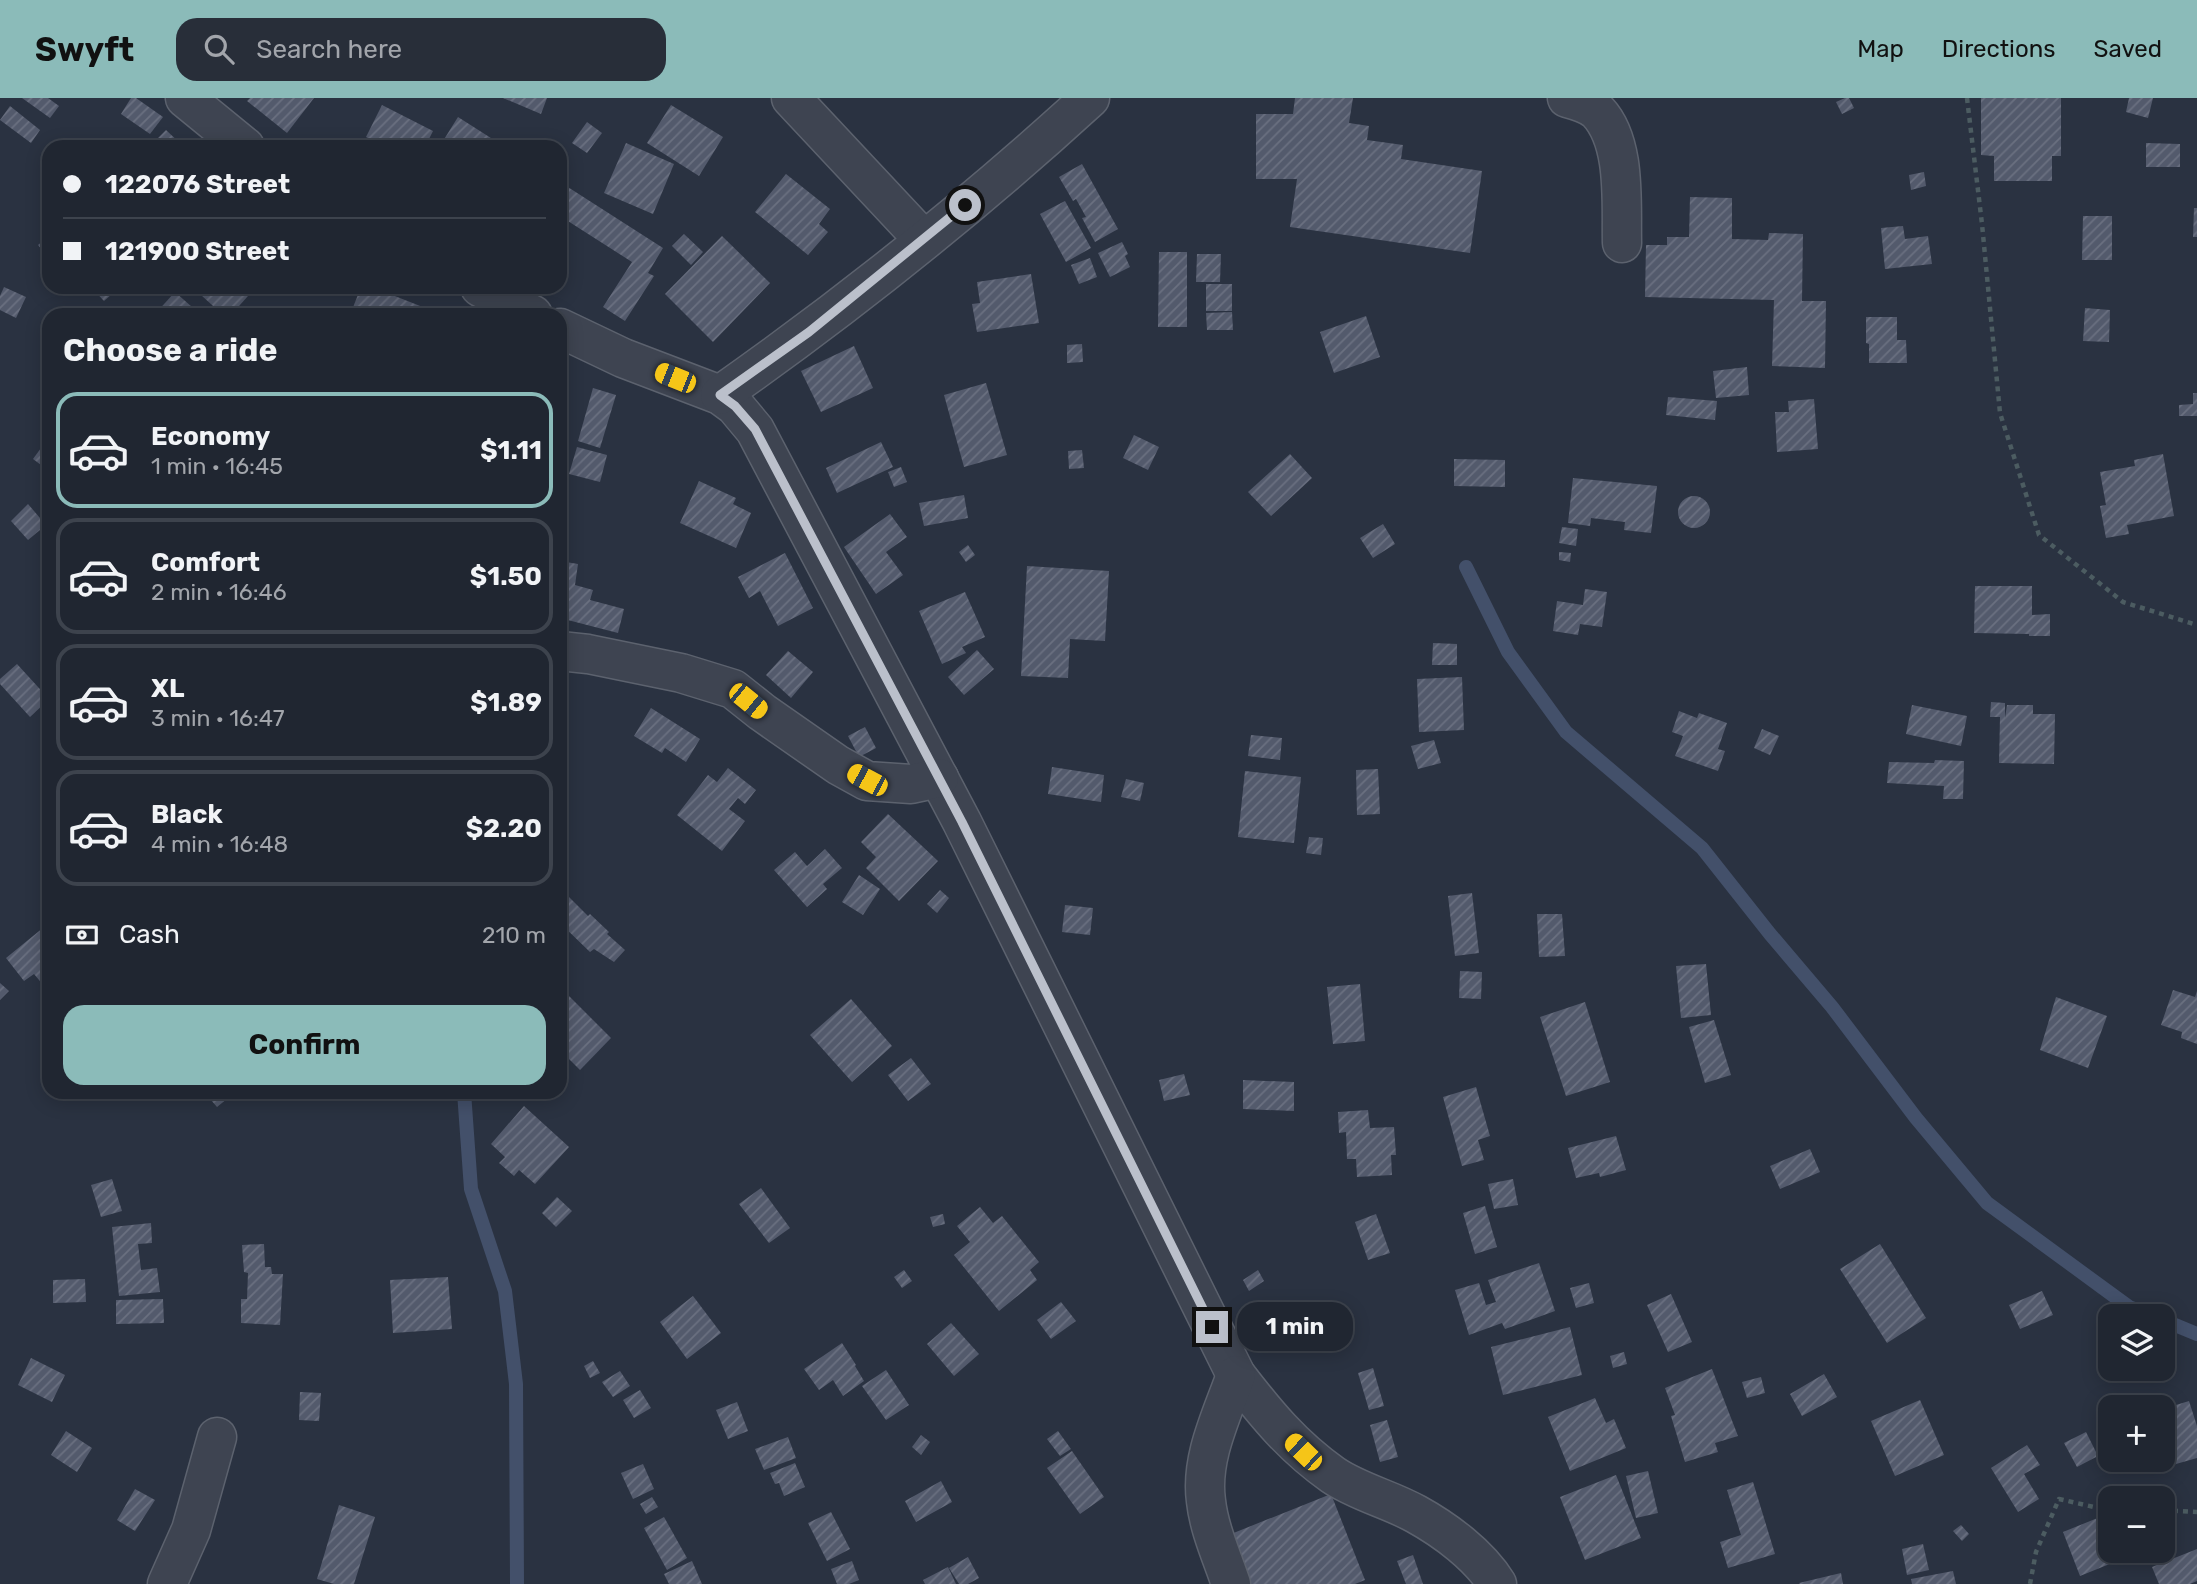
<!DOCTYPE html>
<meta charset="utf-8">
<style>
:root{--surface:#202631;--page:#282e39;--text:#f1f3f6;--muted:#a2a5ab;--line:#3d434d;--accent:#8bbbb9}
body{margin:0;font-family:Rubik,sans-serif;background:var(--page);color:var(--text);height:100vh;display:flex;flex-direction:column;font-size:26px;white-space:nowrap}
*{box-sizing:border-box;margin:0}
p{font-size:23px;color:var(--muted)}
.icon{flex:none;width:38px;height:38px;fill:none;stroke:currentColor;stroke-width:2;stroke-linecap:round;stroke-linejoin:round}
.map{position:relative;flex:1;overflow:hidden}
.side{position:absolute;left:42px;top:210px;width:525px;height:791px;display:flex;flex-direction:column;background:var(--surface);border-radius:21px;box-shadow:0 4px 18px #0003,0 0 0 2px var(--line)}
.side>*{flex:none}
.banner{position:absolute;left:42px;top:42px;width:525px;height:154px;border-radius:21px;box-shadow:0 4px 18px #0003,0 0 0 2px var(--line);display:grid;align-content:center;height:154px;padding:0 21px;background:var(--surface)}
.tools{position:absolute;left:2098px;top:1206px;display:grid;gap:14px}
.tools a{display:grid;place-items:center;width:77px;height:77px;border-radius:14px;background:var(--surface);box-shadow:0 4px 18px #0003,0 0 0 2px var(--line);font-size:35px}
.end{position:absolute;width:32px;height:32px;margin:-16px;border:9px solid #bbc0cb;background:#111;box-shadow:0 0 0 4px #111}
.from{border-radius:50%}
.bubble{position:absolute;height:49px;border-radius:21px;background:var(--surface);box-shadow:0 4px 18px #0003,0 0 0 2px var(--line);font-size:23px;font-weight:700;line-height:49px;text-align:center}
.car{position:absolute;width:21px;height:42px;margin:-21px -10px;border-radius:9px;box-shadow:0 0 5px 2px #0007;background:linear-gradient(#f5c518 24%,#345 0 40%,#f5c518 0 76%,#345 0 86%,#f5c518 0)}
.banner b{display:flex;align-items:center;gap:24px;height:66px;font-size:26px}
.banner b+b{border-top:2px solid var(--line)}
.banner i{width:18px;height:18px;background:var(--text)}
ul{padding:0;list-style:none}
li{display:flex;align-items:center;gap:21px;height:116px;margin:0 14px 10px;padding:0 7px;border:4px solid var(--line);border-radius:21px}
li div{flex:1}
li b{display:block;font-size:26px}
li em{font-style:normal;font-weight:700}
li.selected{border-color:var(--accent)}
li>.icon{width:63px;height:63px;stroke-width:1.5}
h2{padding:0 21px;font-size:32px;line-height:84px}
.pay{display:flex;align-items:center;gap:18px;height:77px;padding:0 21px;font-size:26px}
.pay p{margin-inline-start:auto}
.button{display:flex;gap:14px;margin-top:auto;padding:14px 21px}
.button a{flex:1;height:80px;border-radius:21px;background:var(--accent);color:#111;font-size:28px;font-weight:700;line-height:80px;text-align:center}
header{display:flex;align-items:center;gap:42px;box-sizing:border-box;height:98px;padding:0 35px;background:var(--accent);color:#111}
header strong{font-size:33px}
nav{display:flex;gap:38px;margin-inline-start:auto;font-size:24px}
.search{width:490px;height:63px;background:var(--page);display:flex;align-items:center;gap:18px;box-sizing:border-box;padding:0 24px;border-radius:21px;color:var(--muted);font-size:26px}
.map>svg:first-child{display:block}
</style>
<header>
<strong>Swyft</strong>
<div class="search"><svg class="icon" aria-label="search" viewBox="0 0 24 24"><circle cx="10" cy="10" r="6"/><path d="M15 15l6 6"/></svg>Search here</div>
<nav><a>Map</a><a>Directions</a><a>Saved</a></nav>
</header>
<div class="map">
<svg width="2197" height="1486" viewBox="0 0 2197 1486">
<defs>
<pattern id="building-hatch" width="6" height="6" patternUnits="userSpaceOnUse" patternTransform="scale(1.75)"><rect width="6" height="6" fill="#535a6c"/><path d="M-1 1l2-2M0 6l6-6M5 7l2-2" fill="none" stroke="#6a7080"/></pattern>
</defs>
<rect width="100%" height="100%" fill="#2a3241"/>
<g fill="none" stroke-linecap="round" stroke-linejoin="round">
<!-- stream -->
<g stroke="#43506a" stroke-width="14">
<path d="M1466 469 1508 554 1566 634 1702 750 1770 836 1832 909 1916 1020 1987 1105 2129 1209 2153 1218"/>
<path d="M464 994 471 1091 505 1193 516 1286 517 1486"/>
<path d="M2163 1222 2197 1236"/>
</g>
</g>
<!-- building -->
<g fill="url(#building-hatch)">
<path d="M22 0H48L59 8 50 20Z"/>
<path d="M131 0H136L163 19 150 36 121 16Z"/>
<path d="M250 0H314L287 35 247 3Z"/>
<path d="M503 0H547L541 16Z"/>
<path d="M1295 0H1353L1349 25 1369 28 1367 42 1403 47 1401 61 1482 73 1470 155 1290 129 1297 81H1256V16H1293Z"/>
<path d="M1845 0H1849L1854 10 1842 16 1836 4Z"/>
<path d="M1981 0H2061V58H2052V83H1994V58L1981 57Z"/>
<path d="M2129 0H2153L2148 20 2126 14Z"/>
<path d="M382 7 433 33 425 49H385L366 39Z"/>
<path d="M671 7 723 39 699 78 647 45Z"/>
<path d="M10 8 40 32 31 45 0 22Z"/>
<path d="M458 19 505 49H453L443 43Z"/>
<path d="M587 24 602 35 587 55 572 45Z"/>
<path d="M166 32 184 49H149Z"/>
<path d="M626 45 674 66 653 116 604 95Z"/>
<path d="M2146 45 2180 46V69H2146Z"/>
<path d="M1082 66 1118 131 1095 144 1082 120 1086 119 1076 101 1073 103 1059 79Z"/>
<path d="M1924 74 1926 88 1911 92 1909 77Z"/>
<path d="M786 76 830 111 819 126 828 134 808 157 755 114Z"/>
<path d="M560 84 663 150 648 175 654 178 625 223 603 209 632 164 560 118Z"/>
<path d="M1690 99 1732 100V141L1768 142 1769 135 1803 136 1802 203H1826L1825 270 1772 268 1774 202 1645 199 1646 147H1667V139H1689Z"/>
<path d="M1065 103 1091 150 1066 164 1040 116Z"/>
<path d="M2194 110H2197V139H2193Z"/>
<path d="M2083 118H2112V162H2082Z"/>
<path d="M1903 128 1905 141 1928 138 1932 166 1885 171 1881 130Z"/>
<path d="M684 136 703 154 691 167 672 148Z"/>
<path d="M49 138V160L38 147Z"/>
<path d="M722 138 770 185 713 244 665 196Z"/>
<path d="M1122 144 1128 156 1125 158 1130 169 1110 179 1098 155Z"/>
<path d="M1159 154H1187V229H1158Z"/>
<path d="M1197 156H1221L1220 184H1196Z"/>
<path d="M1090 160 1097 179 1079 186 1071 167Z"/>
<path d="M1031 176 1039 225 977 234 972 206 980 205 977 184Z"/>
<rect x="1206" y="186" width="26" height="27"/>
<path d="M4 189 26 199 16 220 0 212V198Z"/>
<path d="M91 189H120L104 203Z"/>
<path d="M209 189H256L231 217H223L201 197Z"/>
<path d="M361 189H372L443 217H350Z"/>
<path d="M175 194 201 217 155 216Z"/>
<path d="M2085 210 2110 212 2109 244 2083 243Z"/>
<path d="M1232 214 1233 232H1207L1206 215Z"/>
<path d="M1366 218 1380 259 1334 275 1320 234Z"/>
<path d="M1866 219H1897V242H1906L1907 265H1869V246L1866 245Z"/>
<path d="M1082 246 1083 264 1067 265V247Z"/>
<path d="M854 248 873 290 821 314 801 273Z"/>
<path d="M1747 269 1749 297 1716 300 1713 273Z"/>
<path d="M986 285 1007 357 964 369 944 297Z"/>
<path d="M593 290 616 297 600 350 578 343Z"/>
<path d="M2193 295H2197V318H2179V307L2193 306Z"/>
<path d="M1668 299 1717 303 1715 322 1666 317Z"/>
<path d="M1814 301 1818 351 1777 354 1775 314H1789L1788 303Z"/>
<path d="M1134 337 1159 349 1148 372 1123 360Z"/>
<path d="M49 339V373L33 361Z"/>
<path d="M881 344 893 369 837 395 826 370Z"/>
<path d="M577 349 607 357 600 384 569 376Z"/>
<path d="M1082 352 1084 370 1069 371 1068 353Z"/>
<path d="M1290 356 1312 380 1271 418 1248 394Z"/>
<path d="M2163 356 2174 418 2127 427 2129 436 2106 440 2100 408 2106 407 2100 374 2135 368 2134 362Z"/>
<path d="M1454 361 1505 362V389L1454 388Z"/>
<path d="M901 369 907 384 894 389 888 374Z"/>
<path d="M1573 380 1657 388 1651 435 1624 432 1625 424 1591 420 1590 428 1568 425Z"/>
<path d="M699 383 736 400 733 406 751 415 736 450 680 425Z"/>
<path d="M964 397 968 420 924 428 919 405Z"/>
<circle cx="1694" cy="414" r="16"/>
<path d="M28 406 46 427 28 442 11 423Z"/>
<path d="M890 416 907 439 886 454 903 477 876 496 844 449Z"/>
<path d="M1383 426 1395 446 1373 460 1360 440Z"/>
<path d="M1562 429 1578 431 1576 448 1559 445Z"/>
<path d="M968 447 975 457 966 464 959 454Z"/>
<path d="M1559 454 1571 455 1570 464 1559 462Z"/>
<path d="M785 455 813 510 778 528 760 493 749 500 738 479Z"/>
<path d="M560 463 578 466 575 487 593 492 590 502 624 511 618 535 560 520Z"/>
<path d="M1027 468 1109 473 1105 543 1070 541 1068 580 1021 578Z"/>
<path d="M1975 488H2032V517L2050 516V538H2029V536L1974 535Z"/>
<path d="M1585 491 1607 494 1602 529 1580 526 1578 537 1553 533 1557 503 1583 507Z"/>
<path d="M965 494 985 539 962 549 966 555 942 566 919 513Z"/>
<path d="M1433 545 1457 546V567H1432Z"/>
<path d="M977 552 994 571 964 597 948 579Z"/>
<path d="M788 553 813 574 791 600 766 577Z"/>
<path d="M17 566 49 601 30 619 0 586V581Z"/>
<path d="M1462 579 1464 632 1419 634 1417 581Z"/>
<path d="M1991 604 2005 605V620L2007 607H2033V616H2055L2054 666 1999 665 2000 619H1990Z"/>
<path d="M1912 607 1967 618 1961 648 1906 636Z"/>
<path d="M651 610 700 641 686 664 665 650 662 655 634 638Z"/>
<path d="M1679 613 1697 620 1699 615 1727 625 1718 651 1725 653 1718 673 1675 658 1683 638 1672 634Z"/>
<path d="M865 629 876 650 859 659 848 638Z"/>
<path d="M1762 631 1779 638 1770 657 1754 650Z"/>
<path d="M1251 637 1282 640 1280 662 1248 658Z"/>
<path d="M1434 642 1441 665 1418 671 1411 648Z"/>
<path d="M1935 662 1964 663 1963 701H1943L1944 688 1887 685 1889 664 1934 665Z"/>
<path d="M1052 669 1104 677 1101 704 1048 696Z"/>
<path d="M728 670 756 692 745 706 738 700 729 711 745 723 722 753 677 717 708 677 717 684Z"/>
<path d="M1378 671 1380 716 1357 717 1356 672Z"/>
<path d="M1245 673 1301 679 1294 745 1238 739Z"/>
<path d="M1126 681 1144 685 1140 703 1121 699Z"/>
<path d="M888 716 938 763 899 803 866 770 876 759 861 744Z"/>
<path d="M1309 739 1323 740 1321 757 1306 755Z"/>
<path d="M825 751 842 770 823 786 827 791 807 809 774 772 795 754 807 768Z"/>
<path d="M859 777 880 791 863 817 842 804Z"/>
<path d="M560 790 588 818 590 816 609 834 607 836 625 852 614 864 594 851 590 854 560 825Z"/>
<path d="M940 792 949 800 937 815 927 806Z"/>
<path d="M1472 795 1479 855 1455 858 1448 798Z"/>
<path d="M1065 807 1093 810 1090 837 1062 834Z"/>
<path d="M1537 816H1562L1565 858 1539 859Z"/>
<path d="M49 825V894L34 876 24 883 6 860Z"/>
<path d="M1706 866 1711 917 1681 920 1676 868Z"/>
<path d="M1460 873 1482 874 1481 901 1459 900Z"/>
<path d="M0 885 9 893 0 902Z"/>
<path d="M1360 886 1365 943 1333 946 1327 889Z"/>
<path d="M2173 892 2195 899 2197 893V946L2181 940 2182 934 2161 927Z"/>
<path d="M568 897 611 940 580 972 560 952V905Z"/>
<path d="M2056 899 2107 918 2088 970 2040 952Z"/>
<path d="M851 901 892 948 852 984 810 937Z"/>
<path d="M1585 904 1610 984 1566 998 1540 919Z"/>
<path d="M1714 922 1731 977 1705 985 1689 929Z"/>
<path d="M911 960 931 986 908 1003 888 977Z"/>
<path d="M1184 976 1190 997 1164 1003 1159 982Z"/>
<path d="M1243 982 1294 984V1013L1243 1011Z"/>
<path d="M1476 989 1490 1038 1478 1042 1484 1062 1462 1068 1443 999Z"/>
<path d="M204 994H245L238 1000 234 995 217 1009Z"/>
<path d="M524 1008 569 1049 535 1086 519 1072 514 1078 499 1065 505 1059 491 1046Z"/>
<path d="M1368 1012 1370 1030 1394 1029 1396 1057H1391L1392 1077 1357 1079 1356 1061H1347L1346 1034 1339 1035 1338 1014Z"/>
<path d="M1616 1038 1626 1072 1600 1079 1599 1075 1576 1080 1568 1050Z"/>
<path d="M1810 1051 1820 1074 1780 1091 1770 1068Z"/>
<path d="M112 1081 122 1113 101 1119 91 1087Z"/>
<path d="M1513 1081 1518 1107 1494 1111 1488 1086Z"/>
<path d="M761 1090 790 1130 769 1145 739 1106Z"/>
<path d="M557 1099 572 1113 556 1129 542 1115Z"/>
<path d="M1485 1108 1497 1149 1475 1156 1463 1115Z"/>
<path d="M980 1109 993 1125 1002 1118 1039 1164 1030 1172 1037 1182 999 1213 954 1157 970 1144 957 1128Z"/>
<path d="M943 1116 945 1126 933 1129 930 1119Z"/>
<path d="M1376 1116 1390 1155 1368 1162 1355 1124Z"/>
<path d="M151 1125 152 1145 138 1146 141 1172 157 1170 160 1194 119 1198 112 1129Z"/>
<path d="M264 1146 265 1169H271L272 1176H283L280 1227 241 1225V1201H247L248 1175 244 1174 242 1147Z"/>
<path d="M1880 1146 1926 1220 1887 1245 1840 1171Z"/>
<path d="M1539 1165 1555 1213 1505 1231 1502 1225 1469 1237 1455 1192 1479 1185 1486 1207 1496 1204 1488 1182Z"/>
<path d="M904 1172 912 1183 902 1190 894 1179Z"/>
<path d="M1258 1172 1264 1183 1249 1193 1243 1182Z"/>
<path d="M448 1179 452 1231 393 1235 390 1182Z"/>
<path d="M85 1181 86 1204 53 1205V1182Z"/>
<path d="M1589 1185 1594 1205 1576 1210 1570 1190Z"/>
<path d="M2042 1193 2053 1217 2020 1231 2009 1207Z"/>
<path d="M1671 1196 1692 1244 1668 1254 1647 1207Z"/>
<path d="M693 1198 721 1235 687 1261 660 1224Z"/>
<path d="M163 1201 164 1225 116 1226V1202Z"/>
<path d="M1061 1204 1076 1223 1051 1241 1037 1222Z"/>
<path d="M951 1225 979 1256 954 1278 927 1246Z"/>
<path d="M1570 1229 1582 1277 1503 1297 1491 1249Z"/>
<path d="M842 1245 856 1267 855 1268 864 1283 843 1298 833 1282 819 1292 804 1271Z"/>
<path d="M1624 1254 1627 1266 1613 1270 1610 1258Z"/>
<path d="M31 1260 65 1277 52 1304 18 1287Z"/>
<path d="M593 1263 600 1275 590 1280 584 1268Z"/>
<path d="M1373 1270 1384 1308 1369 1312 1358 1275Z"/>
<path d="M1712 1271 1738 1338 1715 1345 1718 1354 1685 1364 1671 1318 1675 1317 1665 1290Z"/>
<path d="M886 1272 909 1307 886 1322 862 1288Z"/>
<path d="M620 1273 630 1288 613 1299 602 1284Z"/>
<path d="M1824 1276 1837 1299 1802 1318 1790 1296Z"/>
<path d="M1761 1279 1765 1295 1747 1300 1742 1284Z"/>
<path d="M640 1292 651 1310 634 1320 623 1302Z"/>
<path d="M300 1294 321 1295 319 1323 299 1322Z"/>
<path d="M1595 1300 1606 1325 1614 1321 1626 1350 1570 1373 1548 1319Z"/>
<path d="M1920 1302 1944 1357 1895 1378 1871 1323Z"/>
<path d="M2189 1303 2197 1328V1360L2162 1370 2160 1362H2163V1311Z"/>
<path d="M737 1304 748 1333 728 1341 716 1312Z"/>
<path d="M1387 1322 1398 1359 1380 1364 1370 1327Z"/>
<path d="M66 1333 92 1350 77 1374 51 1357Z"/>
<path d="M1058 1333 1071 1351 1060 1358 1047 1341Z"/>
<path d="M2086 1334 2098 1358 2077 1369 2064 1345Z"/>
<path d="M921 1337 930 1344 921 1357 912 1349Z"/>
<path d="M788 1339 796 1360 764 1372 755 1351Z"/>
<path d="M2027 1347 2040 1367 2024 1376 2039 1401 2018 1414 1991 1370Z"/>
<path d="M1072 1353 1104 1399 1080 1416 1047 1370Z"/>
<path d="M795 1365 805 1389 784 1398 779 1385 775 1386 770 1375Z"/>
<path d="M643 1366 654 1391 633 1401 621 1375Z"/>
<path d="M1648 1373 1658 1415 1636 1420 1626 1378Z"/>
<path d="M1616 1377 1641 1440 1585 1462 1560 1399Z"/>
<path d="M941 1383 952 1404 916 1424 905 1403Z"/>
<path d="M1753 1384 1775 1456 1728 1470 1720 1444 1741 1437 1727 1392Z"/>
<path d="M135 1391 155 1402 135 1433 117 1422Z"/>
<path d="M1331 1396 1365 1482 1355 1486H1251L1231 1436Z"/>
<path d="M652 1399 658 1409 646 1416 640 1406Z"/>
<path d="M339 1407 375 1419 354 1486H334L317 1481Z"/>
<path d="M831 1414 850 1451 827 1463 808 1425Z"/>
<path d="M2105 1417 2110 1431V1452H2119L2122 1461 2080 1478 2063 1434Z"/>
<path d="M664 1419 687 1460 667 1472 644 1430Z"/>
<path d="M1961 1427 1969 1436 1962 1443 1953 1433Z"/>
<path d="M1923 1446 1929 1472 1907 1477 1902 1451Z"/>
<path d="M2197 1451V1483L2190 1486H2159L2152 1469Z"/>
<path d="M1413 1457 1423 1486H1406L1397 1463Z"/>
<path d="M968 1459 979 1480 968 1486H959L949 1470Z"/>
<path d="M692 1463 702 1486H669L664 1476Z"/>
<path d="M852 1463 859 1482 849 1486H837L831 1471Z"/>
<path d="M948 1469 956 1486H925L923 1482Z"/>
<path d="M1953 1473 1956 1486H1912L1911 1481Z"/>
<path d="M1841 1475 1843 1486H1800L1799 1485Z"/>
</g>
<g fill="none" stroke-linecap="round" stroke-linejoin="round">
<!-- minor casing -->
<g stroke="#5c626e" stroke-width="41">
<g id="minor">
<path d="M185 0 245 49"/>
<path d="M791 0 924 142"/>
<path d="M1567 0C1578 3 1589 6 1597 13 1627 44 1621 105 1622 145"/>
<path d="M480 189 533 217"/>
<path d="M560 230 623 260 720 297 735 308 755 332 962 724 1236 1277C1266 1316 1292 1348 1333 1377 1358 1394 1389 1401 1416 1416 1445 1432 1479 1457 1497 1486"/>
<path d="M720 297C848 207 974 106 1090 0"/>
<path d="M560 553 588 556 681 575 733 591 762 614 838 667 867 683 911 686 939 680"/>
<path d="M167 1486 191 1432 217 1339"/>
<path d="M1231 1486C1222 1459 1209 1431 1206 1403 1200 1360 1222 1317 1236 1277"/>
</g>
</g>
<!-- path -->
<g stroke="#4c5c61" stroke-width="4.5" stroke-dasharray="5 5" stroke-linecap="butt">
<path d="M1967 0 1982 126 2000 315 2039 437 2123 504 2197 527"/>
<path d="M2163 1412 2197 1414"/>
<path d="M2030 1486 2036 1454 2059 1401 2098 1410H2110"/>
</g>
<!-- minor -->
<use href="#minor" stroke="#3e4451" stroke-width="38"/>
</g>
<g fill="none" stroke-linecap="round" stroke-linejoin="round">
<!-- route -->
<path stroke="#bbc0cb" stroke-width="9" d="M965 107 809 234 720 297 735 308 755 331 962 724 1212 1229"/>
</g>
</svg>
<div class="tools">
<a><svg class="icon" aria-label="layers" viewBox="0 0 24 24"><path d="M12 4l9 5-9 5-9-5zM3 14l9 5 9-5"/></svg></a>
<a>+</a>
<a>−</a>
</div>
<i class="end from" style="left:965px;top:107px"></i>
<i class="end" style="left:1212px;top:1229px"></i>
<div class="bubble" style="left:1237px;top:1204px;width:116px">1 min</div>
<i class="car" style="left:675px;top:280px;rotate:292deg"></i>
<i class="car" style="left:748px;top:603px;rotate:129deg"></i>
<i class="car" style="left:867px;top:682px;rotate:298deg"></i>
<i class="car" style="left:1303px;top:1354px;rotate:314deg"></i>
<div class="banner">
<b><i class="from"></i>122076 Street</b>
<b><i></i>121900 Street</b>
</div>
<section class="side">
<h2>Choose a ride</h2>
<ul>
<li class="selected"><svg class="icon" aria-label="car" viewBox="0 0 24 24"><path d="M5 17H2v-5l4-1 3-4h7l3 4 3 1v5h-3M9 17h6M6 11h13"/><circle cx="7" cy="17" r="2"/><circle cx="17" cy="17" r="2"/></svg><div><b>Economy</b><p>1 min · 16:45</p></div><em>$1.11</em></li>
<li><svg class="icon" aria-label="car" viewBox="0 0 24 24"><path d="M5 17H2v-5l4-1 3-4h7l3 4 3 1v5h-3M9 17h6M6 11h13"/><circle cx="7" cy="17" r="2"/><circle cx="17" cy="17" r="2"/></svg><div><b>Comfort</b><p>2 min · 16:46</p></div><em>$1.50</em></li>
<li><svg class="icon" aria-label="car" viewBox="0 0 24 24"><path d="M5 17H2v-5l4-1 3-4h7l3 4 3 1v5h-3M9 17h6M6 11h13"/><circle cx="7" cy="17" r="2"/><circle cx="17" cy="17" r="2"/></svg><div><b>XL</b><p>3 min · 16:47</p></div><em>$1.89</em></li>
<li><svg class="icon" aria-label="car" viewBox="0 0 24 24"><path d="M5 17H2v-5l4-1 3-4h7l3 4 3 1v5h-3M9 17h6M6 11h13"/><circle cx="7" cy="17" r="2"/><circle cx="17" cy="17" r="2"/></svg><div><b>Black</b><p>4 min · 16:48</p></div><em>$2.20</em></li>
</ul>
<div class="pay"><svg class="icon" aria-label="cash" viewBox="0 0 24 24"><path d="M3 7h18v10H3z"/><circle cx="12" cy="12" r="2"/></svg>Cash<p>210 m</p></div>
<div class="button"><a>Confirm</a></div>
</section>
</div>
